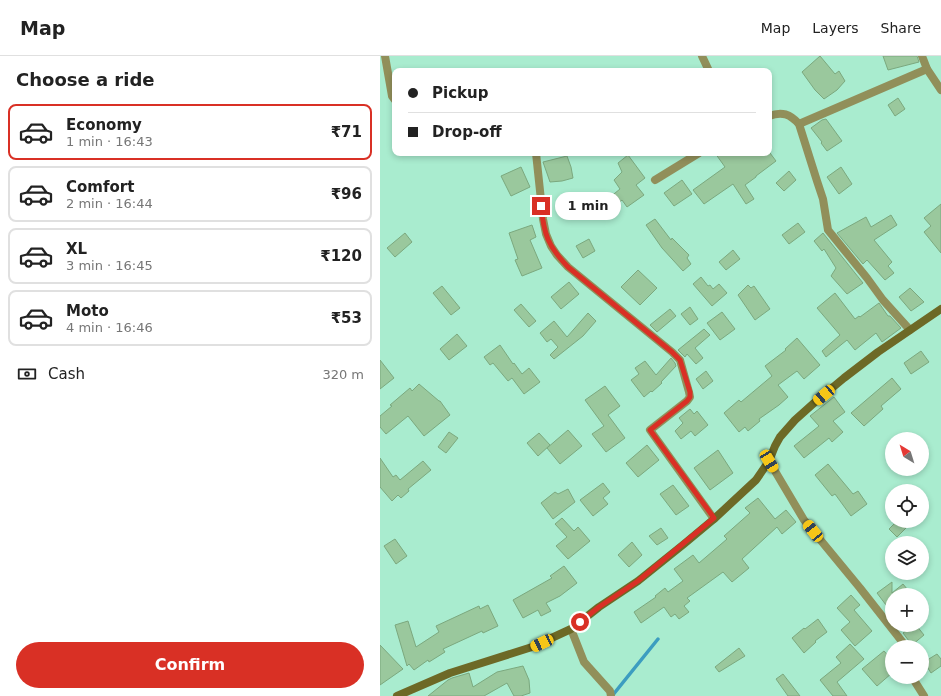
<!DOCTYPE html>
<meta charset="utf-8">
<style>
:root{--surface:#fff;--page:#f2f2f2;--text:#222;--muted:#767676;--line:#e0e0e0;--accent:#d93025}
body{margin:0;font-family:"DejaVu Sans",sans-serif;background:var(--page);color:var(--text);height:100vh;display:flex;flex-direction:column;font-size:15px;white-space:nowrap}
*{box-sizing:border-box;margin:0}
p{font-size:13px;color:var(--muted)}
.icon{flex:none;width:22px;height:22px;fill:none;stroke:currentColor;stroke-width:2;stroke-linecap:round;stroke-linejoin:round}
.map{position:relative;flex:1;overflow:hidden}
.drawer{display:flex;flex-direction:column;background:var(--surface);width:380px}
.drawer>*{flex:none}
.top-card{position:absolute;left:12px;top:12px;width:380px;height:88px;border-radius:8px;box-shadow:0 2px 6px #0003;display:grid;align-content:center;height:88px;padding:0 16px;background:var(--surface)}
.needle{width:26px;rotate:322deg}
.buttons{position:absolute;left:505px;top:376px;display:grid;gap:8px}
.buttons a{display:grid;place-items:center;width:44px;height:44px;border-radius:50%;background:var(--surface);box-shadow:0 2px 6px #0003;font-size:20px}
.end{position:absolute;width:18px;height:18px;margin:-9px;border:5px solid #d93025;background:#fff;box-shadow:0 0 0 2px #fff}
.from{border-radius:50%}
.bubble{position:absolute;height:28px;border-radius:14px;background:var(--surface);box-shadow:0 2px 6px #0003;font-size:13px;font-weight:600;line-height:28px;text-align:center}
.car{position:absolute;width:12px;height:24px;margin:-12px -6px;border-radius:5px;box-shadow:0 0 3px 1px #0007;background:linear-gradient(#f5c518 24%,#345 0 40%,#f5c518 0 76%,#345 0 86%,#f5c518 0)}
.top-card b{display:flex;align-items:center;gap:14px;height:38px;font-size:15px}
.top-card b+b{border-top:1px solid var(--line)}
.top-card i{width:10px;height:10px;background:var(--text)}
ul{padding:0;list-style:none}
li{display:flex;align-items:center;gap:12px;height:56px;margin:0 8px 6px;padding:0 8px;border:2px solid var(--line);border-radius:8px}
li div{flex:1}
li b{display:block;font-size:15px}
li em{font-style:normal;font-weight:600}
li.selected{border-color:var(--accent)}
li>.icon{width:36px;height:36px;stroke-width:1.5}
h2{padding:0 16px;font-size:18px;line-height:48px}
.pay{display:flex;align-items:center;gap:10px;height:44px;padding:0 16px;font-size:15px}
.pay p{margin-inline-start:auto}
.cta{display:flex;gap:8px;margin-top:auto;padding:8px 16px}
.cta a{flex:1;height:46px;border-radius:24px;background:var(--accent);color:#fff;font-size:16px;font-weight:600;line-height:46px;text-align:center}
header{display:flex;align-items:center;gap:24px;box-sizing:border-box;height:56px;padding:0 20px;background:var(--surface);border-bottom:1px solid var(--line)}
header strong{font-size:19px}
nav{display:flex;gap:22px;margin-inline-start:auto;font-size:14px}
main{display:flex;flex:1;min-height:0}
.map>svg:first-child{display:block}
</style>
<header>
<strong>Map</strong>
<nav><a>Map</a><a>Layers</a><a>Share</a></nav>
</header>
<main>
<section class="drawer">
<h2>Choose a ride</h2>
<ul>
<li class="selected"><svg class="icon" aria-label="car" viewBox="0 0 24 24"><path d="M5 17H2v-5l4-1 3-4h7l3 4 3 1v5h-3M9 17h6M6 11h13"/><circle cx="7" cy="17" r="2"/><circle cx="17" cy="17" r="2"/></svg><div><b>Economy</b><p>1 min · 16:43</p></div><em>₹71</em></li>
<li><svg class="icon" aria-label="car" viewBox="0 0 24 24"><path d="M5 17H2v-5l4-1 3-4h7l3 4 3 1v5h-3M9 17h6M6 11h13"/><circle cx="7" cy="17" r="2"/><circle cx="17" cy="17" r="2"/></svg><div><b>Comfort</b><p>2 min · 16:44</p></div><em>₹96</em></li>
<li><svg class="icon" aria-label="car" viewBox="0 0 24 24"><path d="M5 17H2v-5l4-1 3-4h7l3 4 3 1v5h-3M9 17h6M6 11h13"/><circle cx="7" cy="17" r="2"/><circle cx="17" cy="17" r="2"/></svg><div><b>XL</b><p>3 min · 16:45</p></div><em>₹120</em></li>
<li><svg class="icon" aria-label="car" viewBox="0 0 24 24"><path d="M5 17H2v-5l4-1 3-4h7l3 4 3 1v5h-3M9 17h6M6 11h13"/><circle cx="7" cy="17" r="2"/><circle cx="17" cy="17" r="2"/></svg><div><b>Moto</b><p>4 min · 16:46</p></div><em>₹53</em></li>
</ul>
<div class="pay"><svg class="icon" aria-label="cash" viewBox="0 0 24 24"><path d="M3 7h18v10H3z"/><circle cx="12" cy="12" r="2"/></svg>Cash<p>320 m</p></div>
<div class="cta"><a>Confirm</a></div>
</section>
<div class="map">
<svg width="561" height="640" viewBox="0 0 561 640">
<rect width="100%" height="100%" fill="#a9eccf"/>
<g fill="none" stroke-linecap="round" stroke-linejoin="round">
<!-- stream -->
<path stroke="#3c9dc0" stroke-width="3.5" d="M232 640 278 583"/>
</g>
<!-- building -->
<g fill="#9ac89d" stroke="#7ba87e">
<path d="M440 0 455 18 459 15 465 25 457 34 444 43 435 34 422 16Z"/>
<path d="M503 0H537L539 6 508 14Z"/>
<path d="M518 42 525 53 515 60 508 49Z"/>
<path d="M446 63 462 85 447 95 441 87 442 86 431 72 442 64Z"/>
<path d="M335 97H390L396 105 376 120V121L365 129 374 143 366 148 353 128 324 148 313 134 345 111Z"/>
<path d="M248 99 265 122 256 129 264 139 247 151 242 144 231 154 224 146 240 133 234 124 242 116 238 107Z"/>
<path d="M187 100 191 111 193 122 182 125 170 126 163 106Z"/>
<path d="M141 111 150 131 131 140 121 120Z"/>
<path d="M461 111 472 128 459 138 447 121Z"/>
<path d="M409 115 416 124 404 135 396 127Z"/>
<path d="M302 124 312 138 294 150 284 137Z"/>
<path d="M561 148V197L544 176 551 170 544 162Z"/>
<path d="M511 159 517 169 494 184 512 206 508 210 514 217 505 224 487 204 483 208 457 177 486 161 491 171Z"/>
<path d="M275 163 291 184 292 182 309 199 307 202 311 208 303 215 282 192 266 169Z"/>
<path d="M418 167 425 176 409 188 402 179Z"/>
<path d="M152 169 156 181 150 184 162 212 142 220 135 204 138 203 129 177Z"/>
<path d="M25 177 32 186 15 201 7 192Z"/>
<path d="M443 177 483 227 467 238 451 220 456 212 444 193 442 195 434 185Z"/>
<path d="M209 183 215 195 203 202 196 190Z"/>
<path d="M353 194 360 203 346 214 339 206Z"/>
<path d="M258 214 277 232 260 249 241 231Z"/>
<path d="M321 221 328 230 330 229 333 233 339 228 347 237 332 250 313 228Z"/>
<path d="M189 226 199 238 181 253 171 241Z"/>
<path d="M368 229 371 232 374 230 390 253 375 264 358 239Z"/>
<path d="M62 230 80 252 71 259 53 237Z"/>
<path d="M530 232 544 246 531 255 519 241Z"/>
<path d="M455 237 475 263 479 260 480 261 499 247 508 260H510L521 272 502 286 496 277 475 294 467 284 446 301 442 295 460 279 437 252Z"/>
<path d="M141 248 156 265 149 271 134 254Z"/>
<path d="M310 251 318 263 310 269 301 258Z"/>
<path d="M290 253 296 260 277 276 270 269Z"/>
<path d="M342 256 355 273 340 284 327 267Z"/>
<path d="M208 257 216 265 203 280 174 303 170 299 178 291 171 283 167 286 160 277 174 265 187 281Z"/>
<path d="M324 273 330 279 315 292 323 302 316 308 307 298 305 301 298 294Z"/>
<path d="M77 278 87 290 69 304 60 293Z"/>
<path d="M417 282 440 309 424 323 417 315 398 329 408 341 399 349 379 363 380 365 368 375 365 371 359 376 344 357 359 344 361 346 392 320 385 310 406 294 405 293Z"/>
<path d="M120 289 133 308 134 307 142 318 149 312 160 326 144 338 132 322 128 325 113 307 110 309 104 301Z"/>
<path d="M541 295 549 306 531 318 524 307Z"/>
<path d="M291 302 295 307 296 310 281 326 282 327 272 336 271 335 264 341 251 324 259 318 255 312 265 305 276 319Z"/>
<path d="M0 304 14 322 0 333Z"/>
<path d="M326 315 333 325 323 333 316 323Z"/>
<path d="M512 322 521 333 501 350 503 353 484 370 471 357Z"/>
<path d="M39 328 59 345H60L70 359 44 380 28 360 6 378 0 371V360L12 350 10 349 30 332 32 335Z"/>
<path d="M225 330 240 350 228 359 245 382 226 396 212 378 224 370 205 344Z"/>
<path d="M454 341 465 356 453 365 463 376 452 386 449 382 424 402 414 390 439 370 430 360Z"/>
<path d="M310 353 314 358 317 355 328 369 315 380 311 375 301 383 295 375 303 367 299 362Z"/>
<path d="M188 374 202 390 180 408 167 392Z"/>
<path d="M69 376 78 382 66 397 58 391Z"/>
<path d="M159 377 170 389 158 400 147 387Z"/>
<path d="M267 389 279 404 258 421 246 407Z"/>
<path d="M338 394 353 417 330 434 314 412Z"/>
<path d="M0 402 13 421 16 419 20 424 43 405 51 414 28 433 29 435 21 442 18 439 12 445 0 431Z"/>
<path d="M448 408 473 438 478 435 487 448 471 460 455 438 452 440 435 419Z"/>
<path d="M223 427 230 436 223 442 228 448 213 460 200 444Z"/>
<path d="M293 429 309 450 296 459 280 438Z"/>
<path d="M188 433 195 446 173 463 161 447 175 436 178 438Z"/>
<path d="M378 442 395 463 406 454 416 466 402 478 397 471 362 503 369 512 352 526 343 516 307 542 310 545 304 550 309 556 299 563 295 558 291 561 284 551 261 567 254 556 276 541 275 540 285 532 288 536 303 525 294 513 313 499 319 507 347 483 344 480 370 457 365 452Z"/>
<path d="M182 462 194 475 198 471 210 485 188 503 176 490 187 481 175 468Z"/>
<path d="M517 465H533L517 481 509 473Z"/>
<path d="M281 472 288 482 277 489 269 480Z"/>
<path d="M15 483 27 500 16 508 4 490Z"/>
<path d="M252 486 262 499 249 511 238 499Z"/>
<path d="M184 510 197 527 180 540 166 547 171 555 161 560 158 554 143 562 133 544 172 522 170 520Z"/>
<path d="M512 526V537L523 528 532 539H512V557L497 537Z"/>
<path d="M471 539 480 549 474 554 492 575 475 590 461 574 470 566 457 552Z"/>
<path d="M108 549 118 570 103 577 102 575 63 593 65 596 49 606 48 604 34 614 29 608 27 610 15 569 28 565 36 591 59 576 56 570 99 550 100 553Z"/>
<path d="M438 563 447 576 435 585 436 586 424 597 412 582 424 572 425 573Z"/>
<path d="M533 569H536L544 579 532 589 523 577Z"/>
<path d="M470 588 484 603 457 626 467 640H453L440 624 461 607 456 601Z"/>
<path d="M0 589 23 613 0 629Z"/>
<path d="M359 592 365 600 339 616 335 611Z"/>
<path d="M504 595 512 604V617L497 630 482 613Z"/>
<path d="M557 598 561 603V610L551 617 544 606Z"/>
<path d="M143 610 149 624 150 637 141 640H134L127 627 104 640H48L68 624 72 622 89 617 93 631 117 616Z"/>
<path d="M403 618 420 640H408L396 623Z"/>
</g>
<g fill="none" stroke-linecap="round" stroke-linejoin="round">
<!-- minor -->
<g stroke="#918f5a" stroke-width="8">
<path d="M5 0 12 40 15 44"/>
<path d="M322 0 329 15"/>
<path d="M542 0 547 13 561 34"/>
<path d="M389 60C402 55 410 58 419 68L437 125 443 143 448 174 487 222 503 244 530 274"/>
<path d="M419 68 547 13"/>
<path d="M156 97 163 163 166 178 171 190 177 199 188 211 292 296 300 304 309 336 310 341 307 345 270 374 334 463"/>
<path d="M275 124 319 97"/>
<path d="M389 405 424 464 480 532 524 588 525 591"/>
<path d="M191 573 204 606 230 635 231 640"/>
<path d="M532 621 544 640"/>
</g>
<!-- secondary -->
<path stroke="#6d6926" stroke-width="8" d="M17 640 70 617 152 591 191 573 219 551 258 525 304 488 334 463 376 424 389 405 395 390 400 381 415 364 434 347 464 322 498 296 561 253"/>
</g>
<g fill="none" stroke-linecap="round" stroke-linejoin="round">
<!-- route -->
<path stroke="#d93025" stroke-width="5" d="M161 150C164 179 168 190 188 211L292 296 300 304 310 336V341L307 345 270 374 334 462 258 525 219 551 200 566"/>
</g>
</svg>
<div class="buttons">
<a><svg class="needle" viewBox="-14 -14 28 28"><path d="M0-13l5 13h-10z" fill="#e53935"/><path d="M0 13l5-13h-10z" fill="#767676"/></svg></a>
<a><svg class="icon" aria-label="locate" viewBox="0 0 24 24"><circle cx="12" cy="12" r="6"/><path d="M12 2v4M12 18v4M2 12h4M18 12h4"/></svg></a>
<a><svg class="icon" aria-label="layers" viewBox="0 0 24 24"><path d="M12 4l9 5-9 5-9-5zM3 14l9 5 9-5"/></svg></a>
<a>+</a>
<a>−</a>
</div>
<i class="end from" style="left:200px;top:566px"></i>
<i class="end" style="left:161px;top:150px"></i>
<div class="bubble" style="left:175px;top:136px;width:66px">1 min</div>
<i class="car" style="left:444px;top:339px;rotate:230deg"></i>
<i class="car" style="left:389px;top:405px;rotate:149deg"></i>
<i class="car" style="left:433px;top:475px;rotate:321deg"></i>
<i class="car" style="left:162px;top:587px;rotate:245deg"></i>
<div class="top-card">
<b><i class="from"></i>Pickup</b>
<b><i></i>Drop-off</b>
</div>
</div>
</main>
